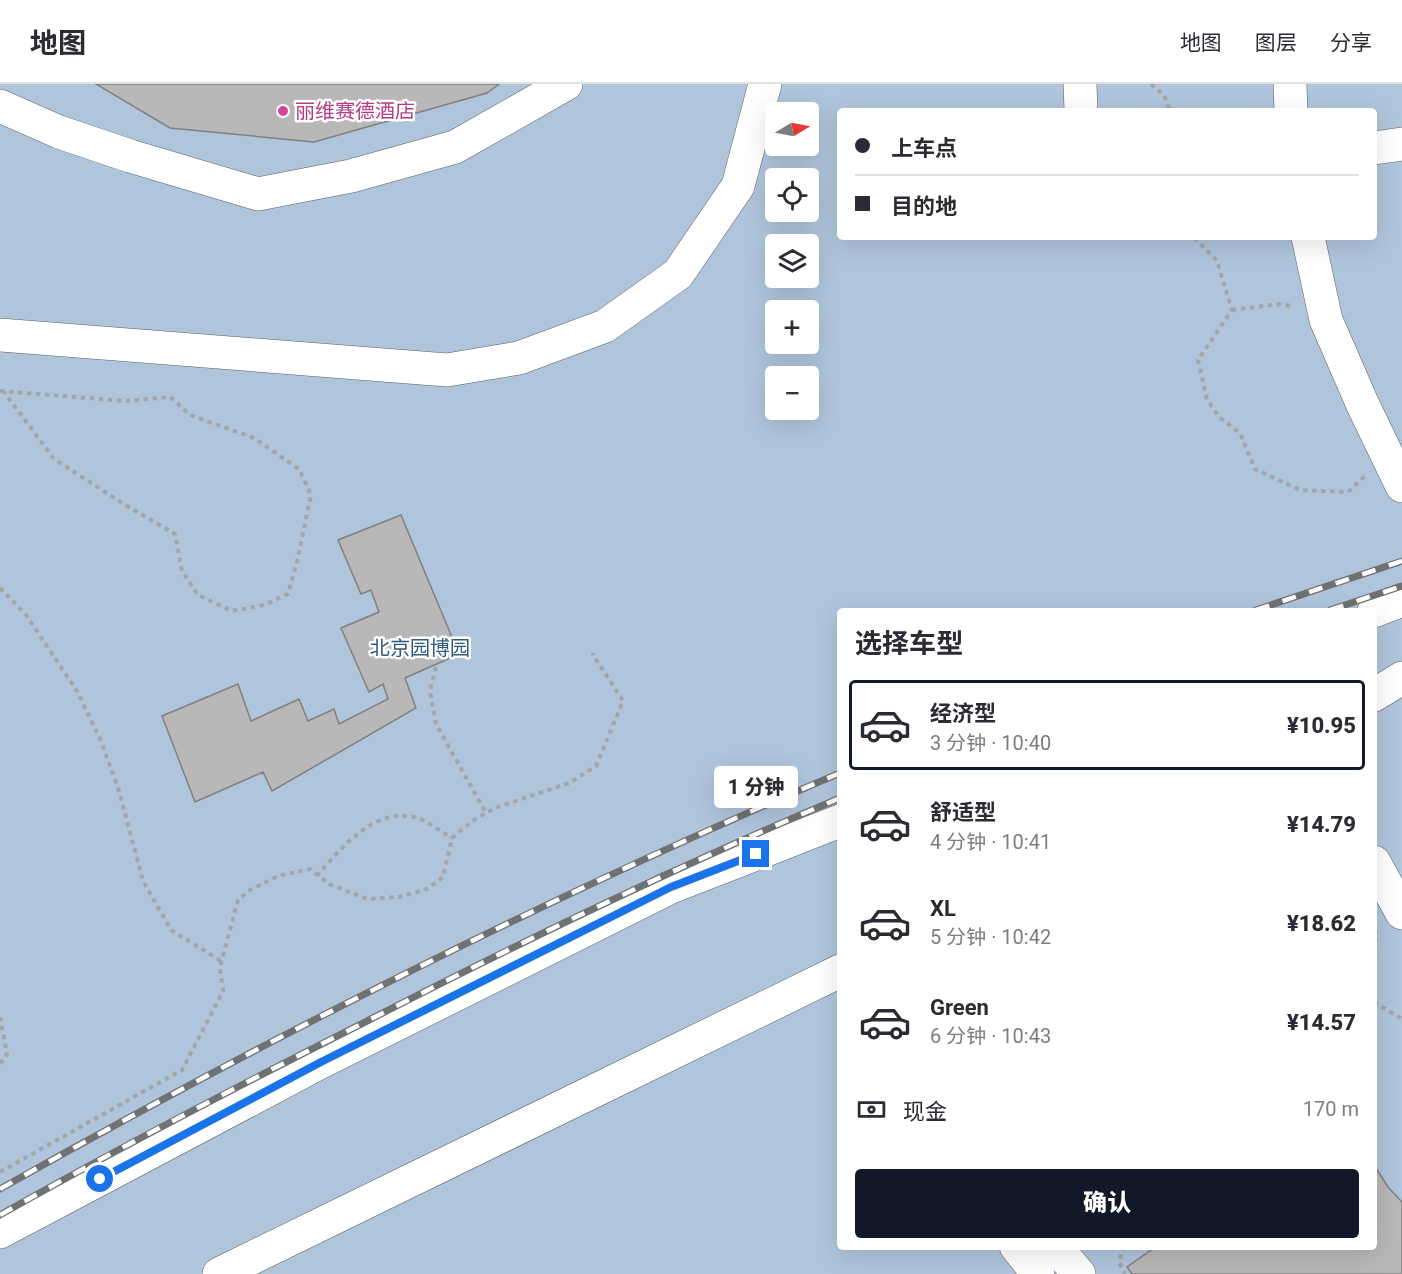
<!DOCTYPE html>
<html lang="zh">
<meta charset="utf-8">
<style>
:root{--surface:#fff;--page:#f2f2f3;--text:#2b2b33;--muted:#7c7c81;--line:#e1e1e2;--accent:#111827}
body{margin:0;font-family:Roboto,"Noto Sans SC",sans-serif;background:var(--page);color:var(--text);height:100vh;display:flex;flex-direction:column;font-size:22px;white-space:nowrap}
*{box-sizing:border-box;margin:0}
p{font-size:20px;color:var(--muted)}
.icon{flex:none;width:33px;height:33px;fill:none;stroke:currentColor;stroke-width:2;stroke-linecap:round;stroke-linejoin:round}
.map{position:relative;flex:1;overflow:hidden}
.panel{position:absolute;left:837px;top:524px;width:540px;height:642px;display:flex;flex-direction:column;background:var(--surface);border-radius:6px;box-shadow:0 6px 24px #0002}
.panel>*{flex:none}
.guide{position:absolute;left:837px;top:24px;width:540px;height:132px;border-radius:6px;box-shadow:0 6px 24px #0002;display:grid;align-content:center;height:132px;padding:0 18px;background:var(--surface)}
.needle{width:39px;rotate:80deg}
.fabs{position:absolute;left:765px;top:18px;display:grid;gap:12px}
.fabs a{display:grid;place-items:center;width:54px;height:54px;border-radius:6px;background:var(--surface);box-shadow:0 6px 24px #0002;font-size:30px}
.end{position:absolute;width:27px;height:27px;margin:-14px;border:8px solid #1a73e8;background:#fff;box-shadow:0 0 0 3px #fff}
.from{border-radius:50%}
.bubble{position:absolute;height:42px;border-radius:6px;background:var(--surface);box-shadow:0 6px 24px #0002;font-size:20px;font-weight:800;line-height:42px;text-align:center}
.guide b{display:flex;align-items:center;gap:21px;height:57px;font-size:22px}
.guide b+b{border-top:2px solid var(--line)}
.guide i{width:15px;height:15px;background:var(--text)}
ul{padding:0;list-style:none}
li{display:flex;align-items:center;gap:18px;height:90px;margin:0 12px 9px;padding:0 6px;border:3px solid transparent;border-radius:6px}
li div{flex:1}
li b{display:block;font-size:22px}
li em{font-style:normal;font-weight:800}
li.selected{border-color:var(--accent)}
li>.icon{width:54px;height:54px;stroke-width:1.5}
h2{padding:0 18px;font-size:27px;line-height:72px}
.pay{display:flex;align-items:center;gap:15px;height:66px;padding:0 18px;font-size:22px}
.pay p{margin-inline-start:auto}
.cta{display:flex;gap:12px;margin-top:auto;padding:12px 18px}
.cta a{flex:1;height:69px;border-radius:6px;background:var(--accent);color:#fff;font-size:24px;font-weight:800;line-height:69px;text-align:center}
header{display:flex;align-items:center;gap:36px;box-sizing:border-box;height:84px;padding:0 30px;background:var(--surface);border-bottom:2px solid var(--line)}
header strong{font-size:28px}
nav{display:flex;gap:33px;margin-inline-start:auto;font-size:21px}
.map>svg:first-child{display:block}
</style>
<header>
<strong>地图</strong>
<nav><a>地图</a><a>图层</a><a>分享</a></nav>
</header>
<div class="map">
<svg width="1402" height="1190" viewBox="0 0 1402 1190">
<rect width="100%" height="100%" fill="#dedfe0"/>
<!-- green -->
<path fill="#afc5dc" fill-rule="evenodd" d="M0 0H1402V1190H0ZM840 27H1374V153H840ZM776 28H808V62H776ZM776 94H808V128H776ZM776 160H808V194H776ZM776 226H808V260H776ZM776 292H808V326H776ZM840 526H1374V1162H840Z"/>
<!-- building -->
<g fill="#b9b7b7" stroke="#817f7f" stroke-width="1.5">
<path d="M96 0H499L487 9 314 58 170 44Z"/>
<path d="M401 431 459 570 405 594 416 624 272 707 263 688 195 718 162 632 238 600 251 637 299 615 308 637 334 625 339 640 388 615 383 600 369 608 341 544 379 528 371 506 361 510 338 456Z"/>
<path d="M1374 1081 1388 1103 1402 1118V1190H1132L1127 1183 1157 1162H1374Z"/>
</g>
<g fill="none" stroke-linecap="round" stroke-linejoin="round">
<!-- minor casing -->
<g stroke="#5d5e5f" stroke-width="34">
<g id="minor">
<path d="M1080 0 1081 27"/>
<path d="M1290 0 1291 27"/>
<path d="M0 22 59 48 130 72 258 110 351 92 455 63 566 0"/>
<path d="M1374 64 1402 60"/>
<path d="M1308 153 1326 236 1362 319 1402 402"/>
<path d="M0 251 447 286 519 274 605 242 678 190 738 102 765 0"/>
<path d="M1374 527 1402 516"/>
<path d="M1374 611 1402 594"/>
<path d="M1374 778 1402 829"/>
<path d="M0 1148 321 978 671 803 840 737"/>
<path d="M1016 1162 1038 1190"/>
<path d="M1055 1162 1079 1190"/>
<path d="M219 1190 840 887"/>
</g>
</g>
<!-- path -->
<g stroke="#a4a5a6" stroke-width="4" stroke-dasharray="4.5 4.5" stroke-linecap="butt">
<path d="M1151 0 1164 11 1170 27"/>
<path d="M1196 153V155L1217 177 1232 226 1198 276 1207 315 1219 333 1240 349 1255 385 1300 406 1348 408 1365 392"/>
<path d="M1232 226 1280 220 1291 222"/>
<path d="M0 307 126 317 170 313 190 331 254 354 299 385 311 411 297 478 288 510 264 521 232 527 198 511 182 487 175 450 127 422 54 375 4 308"/>
<path d="M0 504 26 531 77 607 101 657 119 707 143 797 171 846 221 877"/>
<path d="M436 583 430 607 436 640 486 729"/>
<path d="M317 792C342 762 381 716 425 737 434 742 443 749 452 754"/>
<path d="M1374 912 1376 846"/>
<path d="M1374 918 1402 935"/>
<path d="M0 933 7 970 0 980"/>
<path d="M0 1088 182 986 223 907 220 883 238 816 250 806 278 792 310 785 329 800 367 815 399 813 427 805 443 793 452 754 472 737 495 724 569 699 596 682 623 617 592 569"/>
<path d="M1124 1162 1119 1178 1125 1190"/>
</g>
<!-- minor -->
<use href="#minor" stroke="#fff" stroke-width="33"/>
<!-- rail casing -->
<g stroke="#707172" stroke-width="7">
<g id="rail">
<path d="M1256 526 1402 477"/>
<path d="M1330 526 1402 502"/>
<path d="M0 1105C272 952 552 811 840 689"/>
<path d="M0 1131C122 1062 246 998 371 935 525 856 680 781 840 714"/>
</g>
</g>
<!-- rail -->
<use href="#rail" stroke="#fff" stroke-width="4.5" stroke-dasharray="14" stroke-linecap="butt"/>
</g>
<g fill="none" stroke-linecap="round" stroke-linejoin="round">
<!-- route -->
<path stroke="#1a73e8" stroke-width="8" d="M100 1095 321 978 671 803 756 770"/>
</g>
<!-- markers -->
<circle fill="#d1479c" stroke="#fff" stroke-width="2" cx="283" cy="27" r="6"/>
<g text-anchor="middle" dominant-baseline="central" stroke-width="5" stroke-linejoin="round" paint-order="stroke">
<!-- hotel labels -->
<g font-size="20" fill="#b23c85" stroke="#fff" text-anchor="start">
<text x="295" y="27">丽维赛德酒店</text>
</g>
<!-- park labels -->
<g font-size="20" fill="#335980" stroke="#fff">
<text x="420" y="564">北京园博园</text>
</g>
</g>
</svg>
<div class="fabs">
<a><svg class="needle" viewBox="-14 -14 28 28"><path d="M0-13l5 13h-10z" fill="#e53935"/><path d="M0 13l5-13h-10z" fill="#7c7c81"/></svg></a>
<a><svg class="icon" aria-label="locate" viewBox="0 0 24 24"><circle cx="12" cy="12" r="6"/><path d="M12 2v4M12 18v4M2 12h4M18 12h4"/></svg></a>
<a><svg class="icon" aria-label="layers" viewBox="0 0 24 24"><path d="M12 4l9 5-9 5-9-5zM3 14l9 5 9-5"/></svg></a>
<a>+</a>
<a>−</a>
</div>
<i class="end from" style="left:100px;top:1095px"></i>
<i class="end" style="left:756px;top:770px"></i>
<div class="bubble" style="left:714px;top:682px;width:84px">1 分钟</div>
<div class="guide">
<b><i class="from"></i>上车点</b>
<b><i></i>目的地</b>
</div>
<section class="panel">
<h2>选择车型</h2>
<ul>
<li class="selected"><svg class="icon" aria-label="car" viewBox="0 0 24 24"><path d="M5 17H2v-5l4-1 3-4h7l3 4 3 1v5h-3M9 17h6M6 11h13"/><circle cx="7" cy="17" r="2"/><circle cx="17" cy="17" r="2"/></svg><div><b>经济型</b><p>3 分钟 · 10:40</p></div><em>¥10.95</em></li>
<li><svg class="icon" aria-label="car" viewBox="0 0 24 24"><path d="M5 17H2v-5l4-1 3-4h7l3 4 3 1v5h-3M9 17h6M6 11h13"/><circle cx="7" cy="17" r="2"/><circle cx="17" cy="17" r="2"/></svg><div><b>舒适型</b><p>4 分钟 · 10:41</p></div><em>¥14.79</em></li>
<li><svg class="icon" aria-label="car" viewBox="0 0 24 24"><path d="M5 17H2v-5l4-1 3-4h7l3 4 3 1v5h-3M9 17h6M6 11h13"/><circle cx="7" cy="17" r="2"/><circle cx="17" cy="17" r="2"/></svg><div><b>XL</b><p>5 分钟 · 10:42</p></div><em>¥18.62</em></li>
<li><svg class="icon" aria-label="car" viewBox="0 0 24 24"><path d="M5 17H2v-5l4-1 3-4h7l3 4 3 1v5h-3M9 17h6M6 11h13"/><circle cx="7" cy="17" r="2"/><circle cx="17" cy="17" r="2"/></svg><div><b>Green</b><p>6 分钟 · 10:43</p></div><em>¥14.57</em></li>
</ul>
<div class="pay"><svg class="icon" aria-label="cash" viewBox="0 0 24 24"><path d="M3 7h18v10H3z"/><circle cx="12" cy="12" r="2"/></svg>现金<p>170 m</p></div>
<div class="cta"><a>确认</a></div>
</section>
</div>
